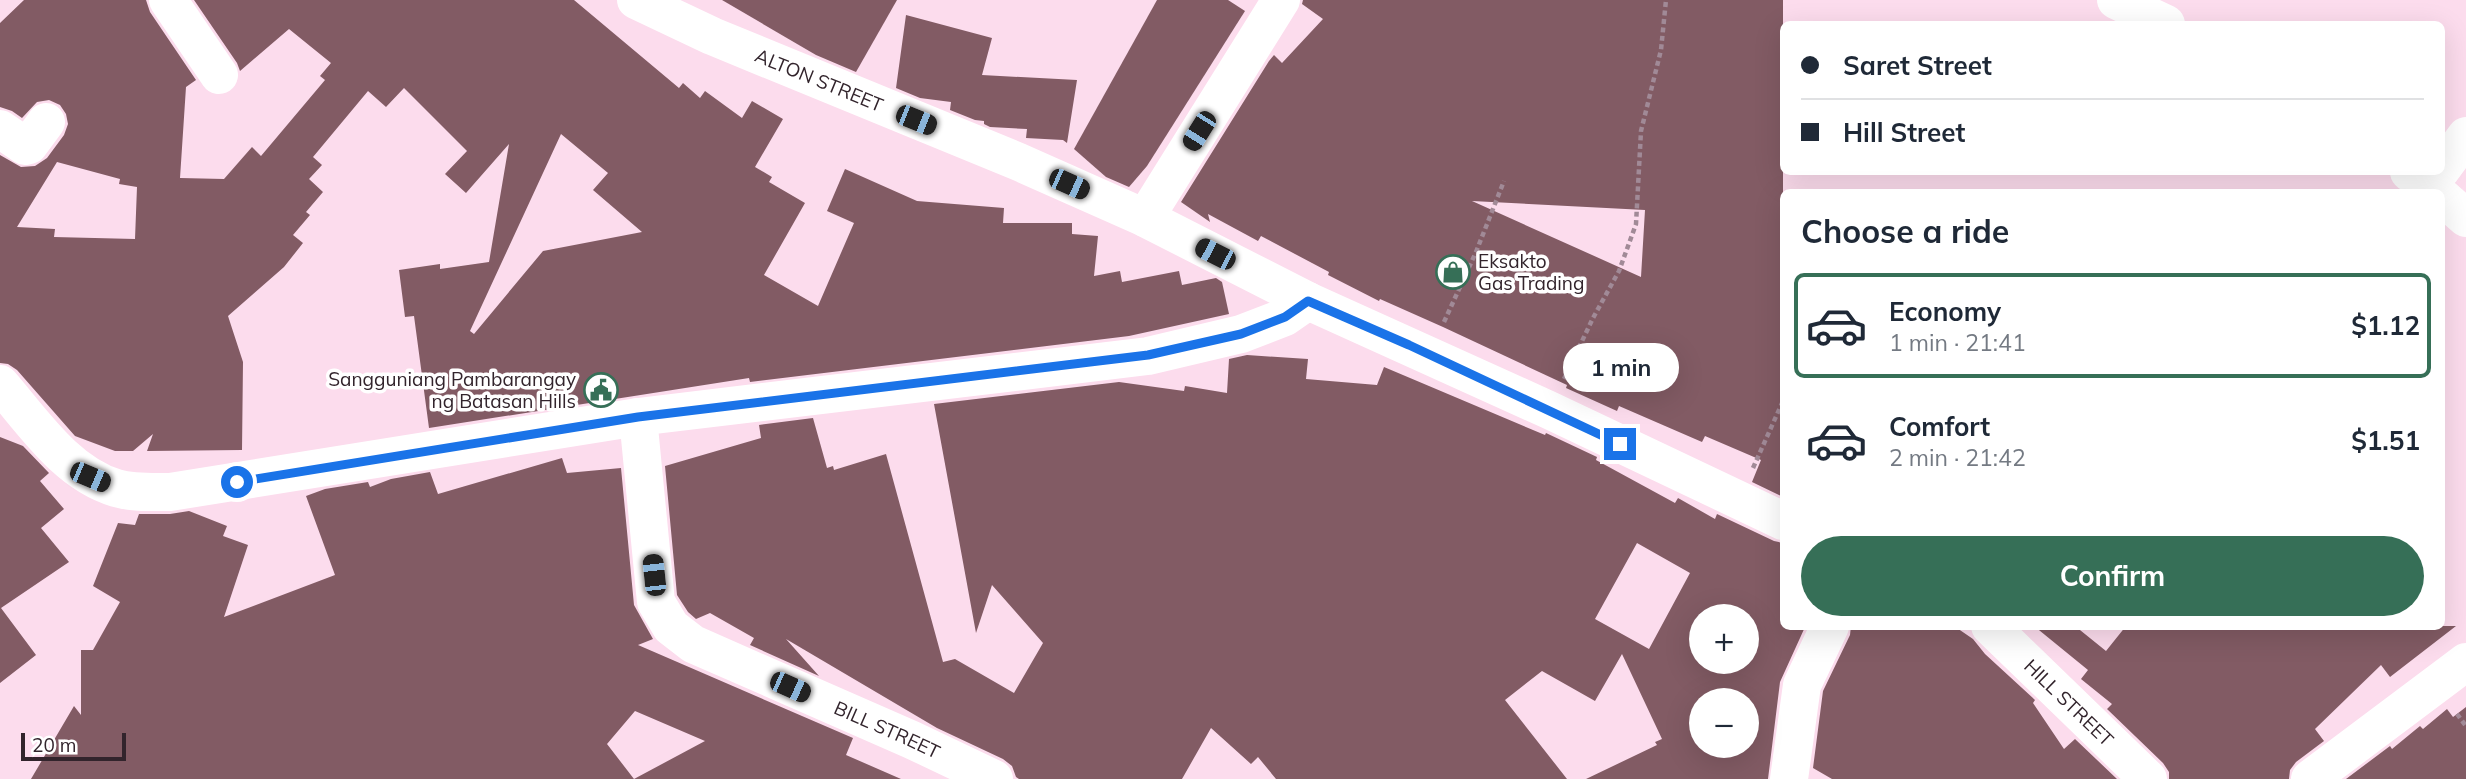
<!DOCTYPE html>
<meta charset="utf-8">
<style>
:root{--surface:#fff;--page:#f6f6f7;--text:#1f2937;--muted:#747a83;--line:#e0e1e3;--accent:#366f57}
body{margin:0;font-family:Mulish,sans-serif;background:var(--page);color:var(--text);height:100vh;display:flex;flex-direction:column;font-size:26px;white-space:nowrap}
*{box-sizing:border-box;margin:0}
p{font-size:23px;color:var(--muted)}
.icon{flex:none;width:38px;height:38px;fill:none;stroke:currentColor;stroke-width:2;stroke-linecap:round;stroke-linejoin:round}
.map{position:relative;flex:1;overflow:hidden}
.side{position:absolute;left:1780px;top:189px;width:665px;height:441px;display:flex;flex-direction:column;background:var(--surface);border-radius:10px;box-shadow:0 7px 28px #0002}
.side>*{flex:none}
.hud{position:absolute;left:1780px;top:21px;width:665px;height:154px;border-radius:10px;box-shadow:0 7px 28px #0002;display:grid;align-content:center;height:154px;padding:0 21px;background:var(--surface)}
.controls{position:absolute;left:1689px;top:604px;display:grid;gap:14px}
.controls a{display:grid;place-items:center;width:70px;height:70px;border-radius:50%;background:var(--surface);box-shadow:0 7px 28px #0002;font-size:35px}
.scale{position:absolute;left:21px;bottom:18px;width:105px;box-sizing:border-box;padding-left:7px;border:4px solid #32242c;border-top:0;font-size:19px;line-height:24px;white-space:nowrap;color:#32242c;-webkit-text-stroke:5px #fff;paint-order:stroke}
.end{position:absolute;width:32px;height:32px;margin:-16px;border:9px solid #1a73e8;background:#fff;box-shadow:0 0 0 4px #fff}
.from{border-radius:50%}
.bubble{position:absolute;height:49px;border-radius:24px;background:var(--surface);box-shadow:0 7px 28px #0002;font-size:23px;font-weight:700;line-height:49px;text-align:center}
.car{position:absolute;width:21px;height:42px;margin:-21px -10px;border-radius:9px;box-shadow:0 0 5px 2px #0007;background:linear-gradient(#222 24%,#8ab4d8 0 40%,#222 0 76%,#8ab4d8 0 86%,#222 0)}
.hud b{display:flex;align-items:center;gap:24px;height:66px;font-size:26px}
.hud b+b{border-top:2px solid var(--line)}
.hud i{width:18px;height:18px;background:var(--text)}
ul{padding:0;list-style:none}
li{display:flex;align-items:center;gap:21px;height:105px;margin:0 14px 10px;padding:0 7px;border:4px solid transparent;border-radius:10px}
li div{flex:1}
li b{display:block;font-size:26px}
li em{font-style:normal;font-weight:700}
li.current{border-color:var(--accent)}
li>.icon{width:63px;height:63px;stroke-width:1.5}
h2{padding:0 21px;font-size:32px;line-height:84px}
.action{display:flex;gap:14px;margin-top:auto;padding:14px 21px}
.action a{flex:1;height:80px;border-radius:42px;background:var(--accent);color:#fff;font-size:28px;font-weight:700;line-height:80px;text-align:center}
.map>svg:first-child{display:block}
</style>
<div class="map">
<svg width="2466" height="779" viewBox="0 0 2466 779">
<rect width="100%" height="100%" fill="#fcdced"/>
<!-- building -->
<g fill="#825b64" fill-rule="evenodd">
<path d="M24 0H146L150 12 196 80 186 87 180 178 224 179 252 147 261 156 325 80 320 76 331 63 289 29 240 71 237 63 194 0H574L679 88 683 83 700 98 705 91 742 118 752 101 783 119 755 167 772 177 769 182 805 203 764 275 818 306 854 223 827 211 845 169 917 201 1004 208 1003 223H1072V234L1098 236 1094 276 1120 271 1122 282 1179 271 1182 285 1216 278 1222 282 1229 314 1129 336 750 382 749 378 429 428 414 316 405 317 399 270 440 264V269L489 262 509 144 466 193 445 174 467 151 404 88 386 107 368 91 313 157 322 165 309 179 323 192 306 212 310 215 293 235 303 243 284 267 228 316 243 362 242 450 147 451 153 434 133 451H115L75 436 17 370 8 364 0 363V155L21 167 35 166 47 158 64 135 68 124 66 114 60 105 49 100 37 102 22 118 12 111 0 107V23ZM561 134 608 173 593 190 642 232 543 251 474 334 470 331ZM57 162 120 179 119 184 137 187 135 239 54 237 55 229 17 227Z"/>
<path d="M722 0H897L856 72 816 55Z"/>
<path d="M1157 0H1228L1245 11 1147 166 1129 187 1106 177 1074 149Z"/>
<path d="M1303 0H1783V497L1752 482 1761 460 1705 436 1702 442 1619 406 1617 411 1566 388 1567 385 1443 327 1380 299 1379 301 1328 275 1329 272 1261 236 1258 241 1208 214 1210 222 1181 202 1269 61 1274 55 1282 63 1323 19 1302 4ZM1472 201 1645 210 1641 277Z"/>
<path d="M906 15 992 38 982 75 1077 80 1067 143 1063 140 1026 138 1027 129 990 127 984 124V121L975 120 950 110 951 102 920 98 896 88Z"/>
<path d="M1247 355 1308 359 1306 379 1377 385 1384 367 1545 435 1546 433 1597 457 1596 460 1675 503 1678 498 1715 519 1717 514 1774 541 1783 543V626L1805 627 1780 682 1768 779H1586L1657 745 1655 742 1662 739 1622 654 1595 701 1542 671 1505 700 1567 779H1276L1258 757 1251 764 1211 728 1182 779H1019L1016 777 1012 766 1003 759 937 728 786 639 819 676 750 645 754 638 710 613 696 619 688 612 677 595 665 466 761 438 759 425 813 418 827 468 833 466 834 470 886 454 943 662 955 659 1014 693 1043 643 992 585 976 633 934 404 1119 382 1184 391 1185 386 1227 393 1229 359ZM1637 543 1690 573 1649 649 1595 619ZM1701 616H1746V662H1701ZM1701 700H1746V746H1701Z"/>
<path d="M0 437 23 446 49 473 40 481 64 509 41 528 69 562 1 608 36 655 0 683Z"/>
<path d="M562 458 567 473 621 468 634 605 653 639 638 645 853 738 846 755 901 779H634L705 741 635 711 607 744 634 779H31L74 706 81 715V650H93L120 602 93 586 118 523 135 525 139 514H170L189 511 227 526 223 536 248 545 224 617 335 575 306 496 325 489 368 482 370 487 391 479 430 472 438 494Z"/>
<path d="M1851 626H1954L1973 639 1985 654 2035 700 2033 703 2064 749 2075 739 2117 779H1832L1813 768 1823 691 1850 635Z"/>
<path d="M2034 626H2075L2106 651 2126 626H2456L2390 677 2381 665 2315 729 2324 741 2296 762 2290 770 2289 779H2169V772L2163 763 2107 709 2112 704 2081 679 2088 670Z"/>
<path d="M2466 707V779H2346L2390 746 2392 749 2420 726 2423 729 2447 709 2453 717Z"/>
</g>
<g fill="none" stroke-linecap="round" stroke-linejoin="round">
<!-- path -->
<g stroke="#a18a97" stroke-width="4.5" stroke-dasharray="5 3.5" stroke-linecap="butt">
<path d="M1444 322 1476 252 1504 181"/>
<path d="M1564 379 1593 318 1619 271 1636 224 1641 131 1661 50 1666 0"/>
<path d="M1753 468 1783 401"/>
<path d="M2457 714 2466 726"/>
</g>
<!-- minor -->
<g stroke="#fff" stroke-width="38">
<path d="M168 0 219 75"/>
<path id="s1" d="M636 0 712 36 1019 162 1145 218 1308 301 1549 410 1783 521"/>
<path d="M2116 0 2166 24"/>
<path d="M0 129 25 146 29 145 46 122"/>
<path d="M2441 170 2466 136"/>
<path d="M2409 172 2438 192"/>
<path d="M2441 196 2466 218"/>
<path d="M1145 218 1281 0"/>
<path d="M0 384C33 422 66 473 116 488 133 493 152 492 170 492L638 417 1148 356 1241 334 1285 317 1308 301"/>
<path id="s2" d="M638 417 656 602 671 627 693 644 912 740 994 779"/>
<path id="s3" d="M1990 626 2148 779"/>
<path d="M1789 779 1802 685 1830 626"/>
<path d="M2310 779 2466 662"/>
</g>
</g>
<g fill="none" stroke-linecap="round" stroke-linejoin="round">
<!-- route -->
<path stroke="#1a73e8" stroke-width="9" d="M237 482 638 417 1148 355 1241 334 1285 317 1308 301 1409 345 1620 444"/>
</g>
<!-- icons -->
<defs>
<g id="shop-ring" transform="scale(1.75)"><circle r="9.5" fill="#fff" stroke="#366f57" stroke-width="1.5"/><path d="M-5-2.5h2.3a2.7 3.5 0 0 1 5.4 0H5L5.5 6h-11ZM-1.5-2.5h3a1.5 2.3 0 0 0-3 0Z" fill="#366f57"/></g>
<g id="civic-ring" transform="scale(1.75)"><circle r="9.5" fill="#fff" stroke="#366f57" stroke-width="1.5"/><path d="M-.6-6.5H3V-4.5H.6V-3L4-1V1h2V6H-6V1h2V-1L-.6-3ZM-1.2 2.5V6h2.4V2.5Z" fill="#366f57"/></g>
</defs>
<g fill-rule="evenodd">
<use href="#shop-ring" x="1453" y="272"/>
<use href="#civic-ring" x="601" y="390"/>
</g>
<g text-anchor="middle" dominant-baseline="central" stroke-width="7" stroke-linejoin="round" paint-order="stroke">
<!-- street labels -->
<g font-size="19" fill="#32242c" stroke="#fff">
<text stroke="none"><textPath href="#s1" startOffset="200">ALTON STREET</textPath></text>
<text stroke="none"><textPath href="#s3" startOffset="110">HILL STREET</textPath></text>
<text stroke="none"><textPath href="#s2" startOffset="455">BILL STREET</textPath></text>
</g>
<!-- poi labels -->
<g font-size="19" fill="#32242c" stroke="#fff" text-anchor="start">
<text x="1478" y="261">Eksakto<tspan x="1478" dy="22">Gas Trading</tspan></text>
<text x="576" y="379" text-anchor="end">Sangguniang Pambarangay<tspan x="576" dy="22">ng Batasan Hills</tspan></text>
</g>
</g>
</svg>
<div class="controls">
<a>+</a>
<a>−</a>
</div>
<div class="scale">20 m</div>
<i class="end from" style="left:237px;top:482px"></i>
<i class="end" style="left:1620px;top:444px"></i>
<div class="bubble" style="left:1563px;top:343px;width:116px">1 min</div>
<i class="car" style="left:916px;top:120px;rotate:112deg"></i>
<i class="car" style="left:1199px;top:131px;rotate:212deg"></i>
<i class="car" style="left:1069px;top:184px;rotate:114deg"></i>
<i class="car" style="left:1215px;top:254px;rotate:297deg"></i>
<i class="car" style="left:90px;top:477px;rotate:113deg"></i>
<i class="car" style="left:654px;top:575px;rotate:354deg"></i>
<i class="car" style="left:790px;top:687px;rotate:114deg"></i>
<div class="hud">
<b><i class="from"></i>Saret Street</b>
<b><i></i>Hill Street</b>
</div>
<section class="side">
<h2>Choose a ride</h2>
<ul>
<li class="current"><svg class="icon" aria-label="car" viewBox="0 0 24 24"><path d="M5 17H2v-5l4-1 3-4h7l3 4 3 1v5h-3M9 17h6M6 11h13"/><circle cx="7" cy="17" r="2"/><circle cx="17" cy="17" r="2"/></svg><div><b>Economy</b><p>1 min · 21:41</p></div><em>$1.12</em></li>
<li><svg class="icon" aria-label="car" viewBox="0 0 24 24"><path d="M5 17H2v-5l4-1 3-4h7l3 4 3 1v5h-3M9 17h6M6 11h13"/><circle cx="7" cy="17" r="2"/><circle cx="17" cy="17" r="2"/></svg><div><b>Comfort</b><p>2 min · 21:42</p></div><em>$1.51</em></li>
</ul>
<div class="action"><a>Confirm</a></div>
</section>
</div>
